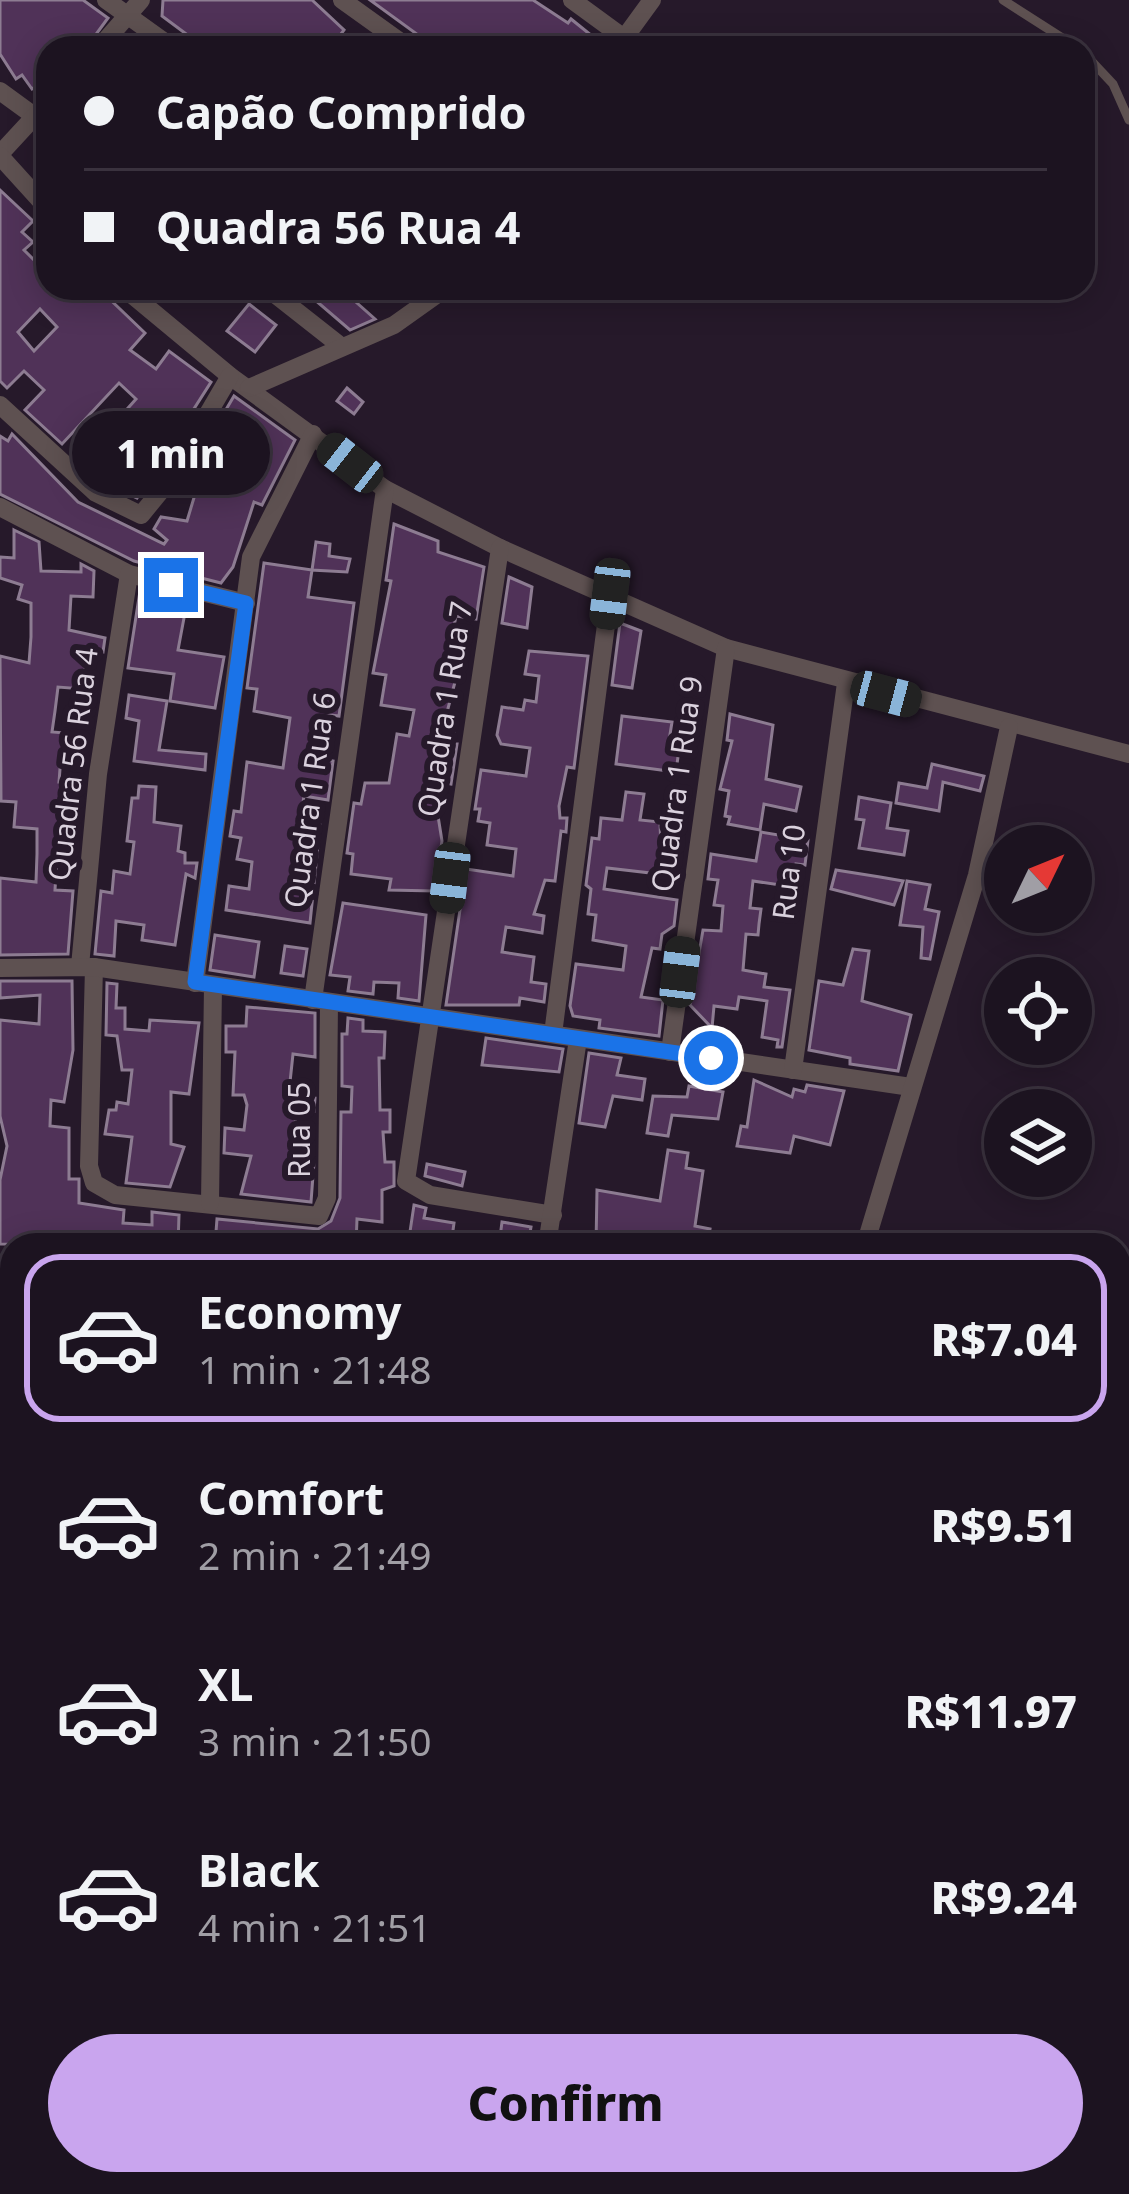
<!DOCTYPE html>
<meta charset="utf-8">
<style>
:root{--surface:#1c1320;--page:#29202d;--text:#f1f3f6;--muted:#a09ea5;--line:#3a323e;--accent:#c9a5ee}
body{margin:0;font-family:"Noto Sans",sans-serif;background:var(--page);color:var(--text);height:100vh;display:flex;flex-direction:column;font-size:45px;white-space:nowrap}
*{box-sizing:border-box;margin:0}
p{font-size:39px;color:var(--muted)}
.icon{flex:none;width:66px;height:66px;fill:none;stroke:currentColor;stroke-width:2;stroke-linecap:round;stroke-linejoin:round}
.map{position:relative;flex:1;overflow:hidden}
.details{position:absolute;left:0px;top:1233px;width:1131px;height:963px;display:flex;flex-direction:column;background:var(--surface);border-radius:36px 36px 0 0;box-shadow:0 6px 30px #0003,0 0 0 3px var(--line)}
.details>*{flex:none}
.hud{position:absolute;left:36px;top:36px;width:1059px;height:264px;border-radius:36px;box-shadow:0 6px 30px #0003,0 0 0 3px var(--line);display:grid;align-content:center;height:264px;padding:0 48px;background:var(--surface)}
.needle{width:78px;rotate:47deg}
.controls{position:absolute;left:984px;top:825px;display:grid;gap:24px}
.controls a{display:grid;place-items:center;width:108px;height:108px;border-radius:50%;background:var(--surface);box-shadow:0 6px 30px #0003,0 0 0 3px var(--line);font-size:60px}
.end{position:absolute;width:54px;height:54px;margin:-27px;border:15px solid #1a73e8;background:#fff;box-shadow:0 0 0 6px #fff}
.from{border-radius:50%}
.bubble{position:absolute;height:84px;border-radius:42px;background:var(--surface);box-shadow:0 6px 30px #0003,0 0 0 3px var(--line);font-size:39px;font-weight:800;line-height:84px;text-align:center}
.car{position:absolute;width:36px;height:72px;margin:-36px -18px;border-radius:15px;box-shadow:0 0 9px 3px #0007;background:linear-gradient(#222 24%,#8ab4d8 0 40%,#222 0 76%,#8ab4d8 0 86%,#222 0)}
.hud b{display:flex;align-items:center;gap:42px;height:114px;font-size:45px}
.hud b+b{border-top:3px solid var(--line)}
.hud i{width:30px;height:30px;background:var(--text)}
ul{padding:21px 0 0;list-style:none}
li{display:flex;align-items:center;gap:36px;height:168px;margin:0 24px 18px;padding:0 24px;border:6px solid transparent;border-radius:36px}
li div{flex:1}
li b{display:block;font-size:45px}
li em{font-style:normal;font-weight:800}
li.selected{border-color:var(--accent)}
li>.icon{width:108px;height:108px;stroke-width:1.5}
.primary-button{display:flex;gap:24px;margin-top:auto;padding:24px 48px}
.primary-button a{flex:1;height:138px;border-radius:72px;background:var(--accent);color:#111;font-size:48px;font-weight:800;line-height:138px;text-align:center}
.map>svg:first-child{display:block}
</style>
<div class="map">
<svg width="1129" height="2194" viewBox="0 0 1129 2194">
<rect width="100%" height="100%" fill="#26192a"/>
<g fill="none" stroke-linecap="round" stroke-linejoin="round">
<!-- stream -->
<g stroke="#0b494f" stroke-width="4.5">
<path d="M1119 1434 1129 1437"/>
<path d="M1119 2097 1129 2068"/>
<path d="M1119 2119 1129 2132"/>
</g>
</g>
<!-- building -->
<g fill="#503258" stroke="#8d7c92" stroke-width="3" fill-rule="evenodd">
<path d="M0 0H83L108 18 86 48H48V78L32 89 22 75 16 79 0 54Z"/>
<path d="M163 0H312L344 30 338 38 351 48H205L162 16Z"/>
<path d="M370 0H533L568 23 571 19 607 48H446L433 38 429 43Z"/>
<path d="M0 190 33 221 22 232 33 242 24 250 42 268 37 274 48 288H98L145 333 130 350 156 369 169 351 211 382 137 498 104 482 81 461 136 399 119 383 62 444 25 410 44 390 24 371 7 388 0 381ZM40 309 57 327 34 351 18 332Z"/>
<path d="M301 288H340L375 319 350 330Z"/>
<path d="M249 304 276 325 255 352 227 331Z"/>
<path d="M347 388 363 402 354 414 337 401Z"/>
<path d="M234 396 295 440 262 505 254 502 233 567 221 583 134 561 0 494V436L8 441 12 434 78 502 164 544 167 540 154 529 161 517 187 521 199 481 187 476Z"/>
<path d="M394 524 438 541V552L484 567 476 619 456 616 451 642 460 663 446 716 456 717 452 744H457L451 784 442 783 438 816 442 841 434 891 389 890 391 879 351 874 353 854 347 853 354 803 361 804 365 783H389L397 734 409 736 414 710 381 705 386 675 373 673 391 581 386 580Z"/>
<path d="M14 530 39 542 41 571 81 572V564L94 571 93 597 71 596 69 630 105 638 103 652 87 649 83 689 58 687 55 711 52 732 78 734 75 757 61 756 59 782H69L74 809 71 840 58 839 55 890 73 891 68 954 0 955V878L36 882 37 854V829L14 827 16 802 1 801 0 656 29 663 31 637V603L18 599 22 585 0 578V557L14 558Z"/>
<path d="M316 542 330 544 329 556 350 559 347 572 312 570Z"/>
<path d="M264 563 312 570 308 597 354 603 339 716 329 715 328 724 320 723 315 758 333 761 328 800 304 796 300 822 320 825 310 923 226 910 229 886 249 889 252 862 237 859 241 838 230 836 234 811 241 812 247 762 283 768 290 718 254 711 257 689 247 688Z"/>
<path d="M509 577 532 587 527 628 502 623Z"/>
<path d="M140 591 187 602 178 650 224 657 215 708 170 701 174 674 128 668Z"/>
<path d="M620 623 641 631 632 688 612 685Z"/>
<path d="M529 651 588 656 574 768 567 767 559 806 560 818H567L566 832 561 831 555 881 545 880 534 914 544 916 542 933 506 927 502 952 534 957 531 982 546 984 544 1002 520 998 519 1005H446L466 869 513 876 516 849 487 845 490 823 478 821 480 809H475L481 770 526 776 530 748 501 744 497 735 502 707 523 710 525 700 536 702 539 676 525 674Z"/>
<path d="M129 695 167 701 159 750 206 754 205 770 134 761 139 721 126 718Z"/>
<path d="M730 714 773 725 766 779 801 787 796 811 764 804 760 830 728 824 730 817 725 816 729 791 720 789 732 741 727 740Z"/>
<path d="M622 716 672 722 668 747 679 749 676 772 616 764Z"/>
<path d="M932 764 984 776 980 791 943 782 939 811 896 803 899 783 927 788Z"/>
<path d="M139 786 156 787 154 822 181 826 178 851 185 853V863H197L195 878 186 874 175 945 142 940 144 925 116 921 114 956 95 954 101 891 112 893 114 871 130 874 134 842 127 841 132 798H138Z"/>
<path d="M626 792 644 794 640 820 660 822 661 850 671 852 668 875 607 868 604 889 677 900 674 926 662 934 660 949 652 948 641 997 663 1000 659 1036 599 1028 600 1020 573 1016 570 1006 576 964 623 970 626 946 593 940 596 915 588 914 591 889 586 885 592 838 599 839 601 818 622 820Z"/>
<path d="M859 797 891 803 887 828 908 831 904 855 859 848 864 820 856 819Z"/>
<path d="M761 832 808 840 805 865 796 864 794 887 753 881 750 908 761 909 759 924 758 935 746 934 743 970 766 974 764 987 790 990 782 1047H777L778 1040 762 1037 767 1001 739 997 737 1009 714 1006 712 1028 690 1005 703 930 721 931 723 906 714 905 718 880 708 879 711 854 756 861Z"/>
<path d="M836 870 880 877 903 881 894 905 831 889Z"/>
<path d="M907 881 930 885 925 909 939 912 930 959 921 958 923 927 900 925Z"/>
<path d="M343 903 426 915 419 1001 398 998 399 983 374 982 373 994 348 991 350 977 330 975Z"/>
<path d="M215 935 259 942 254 977 210 970Z"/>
<path d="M285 946 307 949 303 976 281 973Z"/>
<path d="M853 949 869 951 862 1001 911 1015 898 1071 850 1064V1058L809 1050 819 981 843 985Z"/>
<path d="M0 981H72L73 1050 64 1102 51 1100 50 1126 69 1128V1179H79V1203L124 1210 123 1223 152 1225V1212L179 1215 178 1245 0 1244V1180L7 1146 0 1116V1020L39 1024 40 995 0 998Z"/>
<path d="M107 983 117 984 116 1008H125V1029L149 1031 150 1020 199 1023 189 1094 171 1092V1144L184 1147 170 1187 126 1183 132 1137 105 1134 109 1110H116L117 1102 128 1104 132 1070H122L117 1036 106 1035Z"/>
<path d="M247 1007 315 1013V1057L293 1054 290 1082 298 1084 296 1096 315 1098 314 1111 297 1109 293 1136 298 1137 296 1160 314 1162 311 1202 241 1194 251 1156 224 1153 225 1128 244 1130 247 1105 244 1095H233L235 1052H226V1026H246Z"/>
<path d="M348 1018 363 1020V1031L385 1032 384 1058H379L380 1110H390V1132H383L385 1162H394V1186L382 1190V1222L357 1219 356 1245H215L217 1219 318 1229 331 1221 340 1198 341 1112H351L352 1087 342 1086V1034H347Z"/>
<path d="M486 1038 563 1049 559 1072 482 1065Z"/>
<path d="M589 1053 621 1058 617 1075 645 1079 642 1100 613 1096 605 1127 579 1123Z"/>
<path d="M754 1080 792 1097 794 1089 805 1092 807 1085 844 1091 830 1145 794 1136 790 1153 737 1146 741 1126 747 1127Z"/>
<path d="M689 1086 723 1092 718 1119 672 1115 668 1136 647 1133 653 1096 687 1097Z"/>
<path d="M668 1150 688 1153 686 1168 703 1171 695 1226 710 1229 707 1245H596L597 1190 660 1201Z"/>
<path d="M427 1164 465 1172 462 1186 425 1176Z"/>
<path d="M414 1205 426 1208 424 1218 454 1223 451 1245H408Z"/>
<path d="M502 1222 531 1227 528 1245H499Z"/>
</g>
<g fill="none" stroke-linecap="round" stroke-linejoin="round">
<!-- service -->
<g stroke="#5e5151" stroke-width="9">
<path d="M1003 0 1078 48"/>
<path d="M1083 52 1113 84 1129 120"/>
</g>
<!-- minor -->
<g stroke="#5e5151" stroke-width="18">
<path d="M106 0 173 48"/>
<path d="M342 0 409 48"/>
<path d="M572 0 624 38"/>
<path d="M620 44 652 0"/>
<path d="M99 48 141 0"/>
<path d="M0 91 48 126"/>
<path d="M0 154 48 102"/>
<path d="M0 156 48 209"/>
<path d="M124 288 230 376 385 489 500 548 726 648 1129 754"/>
<path d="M267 288 342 347"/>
<path d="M249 388 394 325 446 288"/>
<path d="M0 405 96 493 141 515 168 482 230 376"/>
<path d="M0 507 129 574 246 603"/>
<path d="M500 548 406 1181 430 1195 553 1215"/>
<path d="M80 966 98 774 129 574"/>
<path d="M94 967 89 1166 94 1183 115 1195 319 1216 327 1198 329 1003"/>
<path d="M0 968 94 967 911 1087"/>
<path d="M195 983 251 557 313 434"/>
<path d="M313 1000 385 489"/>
<path d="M553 1034 610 594"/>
<path d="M670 1052 726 648"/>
<path d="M793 1070 846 683"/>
<path d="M210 1203 213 986"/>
<path d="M547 1245 578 1039"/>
<path d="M865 1245 977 875 1009 727"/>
<path d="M0 1502 12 1504"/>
<path d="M1119 1581 1129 1566"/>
<path d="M0 1622H12"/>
<path d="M1119 1694 1129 1701"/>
<path d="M1119 1849 1129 1855"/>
<path d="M0 2189 18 2184"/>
<path d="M346 2194V2184"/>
</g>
</g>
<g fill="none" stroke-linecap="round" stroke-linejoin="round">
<!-- route -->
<path stroke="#1a73e8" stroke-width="15" d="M171 585 246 603 195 982 711 1058"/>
</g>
<g text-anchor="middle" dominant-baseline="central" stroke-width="12" stroke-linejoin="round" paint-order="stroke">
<!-- street labels -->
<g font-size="30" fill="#dad1dd" stroke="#26192a">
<text transform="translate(444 709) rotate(-81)">Quadra 1 Rua 7</text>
<text transform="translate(72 764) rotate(-83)">Quadra 56 Rua 4</text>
<text transform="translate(676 784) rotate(-82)">Quadra 1 Rua 9</text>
<text transform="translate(309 800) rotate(-82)">Quadra 1 Rua 6</text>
<text transform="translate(788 872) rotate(-83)">Rua 10</text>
<text transform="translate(298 1130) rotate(-90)">Rua 05</text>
</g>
</g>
</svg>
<div class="controls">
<a><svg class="needle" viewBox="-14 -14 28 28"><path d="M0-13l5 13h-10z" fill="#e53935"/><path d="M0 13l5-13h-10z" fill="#a09ea5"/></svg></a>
<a><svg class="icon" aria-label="locate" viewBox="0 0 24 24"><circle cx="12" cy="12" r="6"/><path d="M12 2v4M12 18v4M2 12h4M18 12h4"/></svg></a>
<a><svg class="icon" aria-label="layers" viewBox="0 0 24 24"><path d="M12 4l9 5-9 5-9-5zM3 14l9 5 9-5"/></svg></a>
</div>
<i class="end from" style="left:711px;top:1058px"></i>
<i class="end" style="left:171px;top:585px"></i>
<div class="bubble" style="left:72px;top:411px;width:198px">1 min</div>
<i class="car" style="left:350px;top:463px;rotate:308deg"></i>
<i class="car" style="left:610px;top:594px;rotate:187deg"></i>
<i class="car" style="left:886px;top:694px;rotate:105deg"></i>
<i class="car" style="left:450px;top:878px;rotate:187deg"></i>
<i class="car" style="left:680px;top:972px;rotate:7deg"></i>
<div class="hud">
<b><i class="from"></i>Capão Comprido</b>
<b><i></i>Quadra 56 Rua 4</b>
</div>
<section class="details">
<ul>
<li class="selected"><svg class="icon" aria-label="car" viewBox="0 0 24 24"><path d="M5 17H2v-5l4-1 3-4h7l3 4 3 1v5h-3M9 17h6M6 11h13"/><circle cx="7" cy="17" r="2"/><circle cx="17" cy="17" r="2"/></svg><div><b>Economy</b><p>1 min · 21:48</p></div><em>R$7.04</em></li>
<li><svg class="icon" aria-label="car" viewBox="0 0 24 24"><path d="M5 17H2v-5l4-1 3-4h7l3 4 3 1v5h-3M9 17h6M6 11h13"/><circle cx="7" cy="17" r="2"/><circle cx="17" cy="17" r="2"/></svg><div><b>Comfort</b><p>2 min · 21:49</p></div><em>R$9.51</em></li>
<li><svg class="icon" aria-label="car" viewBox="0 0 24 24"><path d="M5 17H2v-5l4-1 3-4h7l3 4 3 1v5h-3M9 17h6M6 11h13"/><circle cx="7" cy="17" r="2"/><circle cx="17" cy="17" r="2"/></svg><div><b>XL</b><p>3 min · 21:50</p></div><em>R$11.97</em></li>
<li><svg class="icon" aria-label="car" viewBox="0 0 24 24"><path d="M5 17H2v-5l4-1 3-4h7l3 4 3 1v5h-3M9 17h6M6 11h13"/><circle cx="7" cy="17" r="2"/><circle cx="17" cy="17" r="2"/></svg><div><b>Black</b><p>4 min · 21:51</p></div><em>R$9.24</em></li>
</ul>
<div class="primary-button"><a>Confirm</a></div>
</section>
</div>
